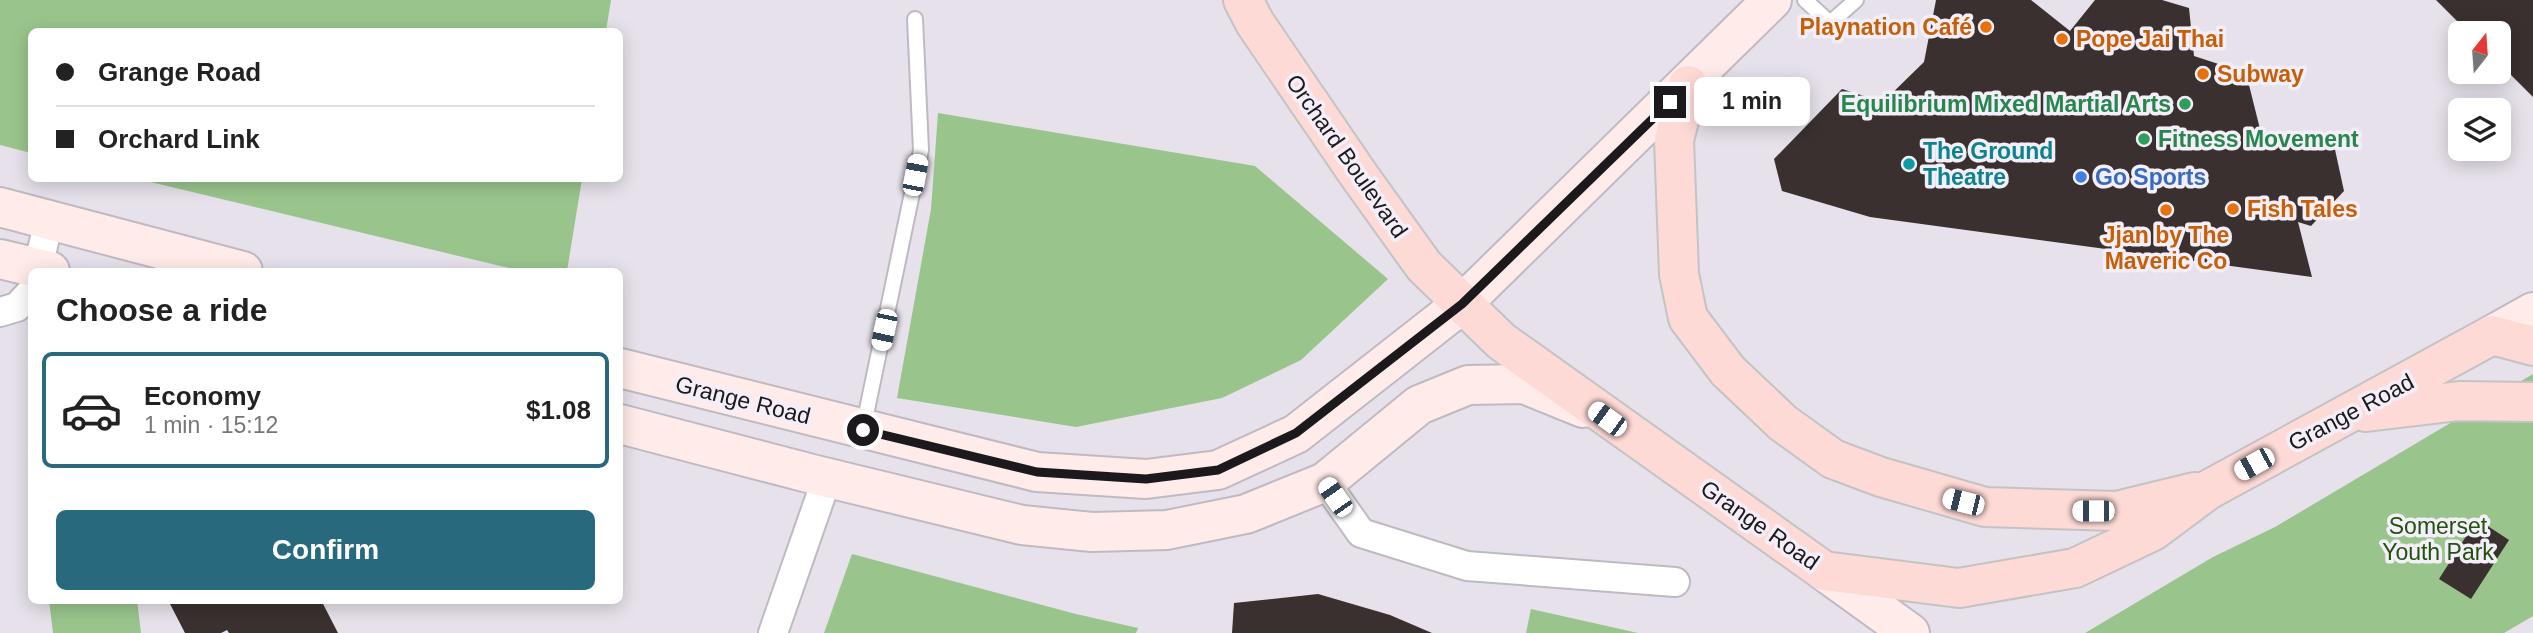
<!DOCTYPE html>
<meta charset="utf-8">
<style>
:root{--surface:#fff;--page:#f2f2f2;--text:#222;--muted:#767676;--line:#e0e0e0;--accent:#28697d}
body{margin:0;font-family:Helvetica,sans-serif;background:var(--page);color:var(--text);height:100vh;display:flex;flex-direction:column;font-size:26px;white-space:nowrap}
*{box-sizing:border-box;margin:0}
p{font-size:23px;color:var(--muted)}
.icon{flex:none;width:38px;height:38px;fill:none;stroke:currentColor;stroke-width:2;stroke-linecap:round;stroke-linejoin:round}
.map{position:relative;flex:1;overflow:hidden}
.side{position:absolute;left:28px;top:268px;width:595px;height:336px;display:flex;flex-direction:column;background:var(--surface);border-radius:10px;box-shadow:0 4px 18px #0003}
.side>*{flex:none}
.banner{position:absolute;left:28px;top:28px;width:595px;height:154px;border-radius:10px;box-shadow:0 4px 18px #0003;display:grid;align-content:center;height:154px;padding:0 28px;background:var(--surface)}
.needle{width:46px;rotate:17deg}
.fabs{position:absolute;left:2448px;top:21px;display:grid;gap:14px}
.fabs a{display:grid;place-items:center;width:63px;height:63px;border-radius:10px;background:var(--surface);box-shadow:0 4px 18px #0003;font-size:35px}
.end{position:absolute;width:32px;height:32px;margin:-16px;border:9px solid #1b191c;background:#fff;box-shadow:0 0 0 4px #fff}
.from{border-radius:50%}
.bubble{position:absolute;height:49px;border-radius:10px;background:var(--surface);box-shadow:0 4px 18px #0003;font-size:23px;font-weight:700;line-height:49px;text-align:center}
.car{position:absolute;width:21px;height:42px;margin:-21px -10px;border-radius:9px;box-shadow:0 0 5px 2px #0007;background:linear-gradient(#fff 24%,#345 0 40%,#fff 0 76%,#345 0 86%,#fff 0)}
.banner b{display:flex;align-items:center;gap:24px;height:66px;font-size:26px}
.banner b+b{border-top:2px solid var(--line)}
.banner i{width:18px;height:18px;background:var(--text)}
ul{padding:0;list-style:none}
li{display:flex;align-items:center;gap:21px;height:116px;margin:0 14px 10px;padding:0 14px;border:4px solid transparent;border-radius:10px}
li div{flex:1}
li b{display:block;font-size:26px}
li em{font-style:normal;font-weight:700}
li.current{border-color:var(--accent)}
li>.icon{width:63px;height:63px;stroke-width:1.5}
h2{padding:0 28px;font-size:32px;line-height:84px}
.primary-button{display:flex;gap:14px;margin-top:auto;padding:14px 28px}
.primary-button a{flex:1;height:80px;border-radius:10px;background:var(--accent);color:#fff;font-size:28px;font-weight:700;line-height:80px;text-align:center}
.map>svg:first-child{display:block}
</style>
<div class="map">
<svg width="2533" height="633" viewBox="0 0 2533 633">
<rect width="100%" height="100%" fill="#e6e1ea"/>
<!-- green -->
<g fill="#99c58c">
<path d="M0 0H611L606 31 32 32 31 153 0 145Z"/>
<path d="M938 113 1255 166 1388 279 1301 360 1222 398 1076 427 897 398 931 209Z"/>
<path d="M138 179 582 178V179L567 271H521Z"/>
<path d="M2533 374V616L2504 633H2085L2213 557 2275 527Z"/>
<path d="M852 554 1076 614 1138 628 1136 633H824Z"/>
<path d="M49 600H137L141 633H53Z"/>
<path d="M1531 609 1638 633H1526Z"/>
</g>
<!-- building -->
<g fill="#39302f">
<path d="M1936 0H2031L2070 31 2095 0H2162L2189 8 2194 56 2246 73 2262 137 2277 142 2289 133 2334 145 2344 191 2311 226 2298 222 2312 277 1870 217 1782 191 1774 159 1842 89 1883 102 1924 62Z"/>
<path d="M2436 0H2533V97L2499 63V33H2469Z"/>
<path d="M2477 519 2509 540 2471 599 2439 579Z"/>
<path d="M1318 594 1390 615 1432 633H1232L1234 603Z"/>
<path d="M168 600H321L338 633H229L227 630 221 633H185Z"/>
</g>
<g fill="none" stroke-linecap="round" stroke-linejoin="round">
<!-- lane casing -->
<g stroke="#bfbac2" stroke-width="18">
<g id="lane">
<path d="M1805 0 1830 23 1856 0"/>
<path d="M863 429 921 150 915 19"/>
</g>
</g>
<!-- street casing -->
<g stroke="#bfbac2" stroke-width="32">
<g id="street">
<path d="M37 271 49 221"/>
<path d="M0 312 17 307 32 291"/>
<path d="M1325 482 1361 533 1467 566 1675 582"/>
<path d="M773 633 827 478"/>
</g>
</g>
<!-- secondary casing -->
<g stroke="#bfbac2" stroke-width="42">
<g id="secondary">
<path d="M0 207 243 271"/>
<path d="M0 259 50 271"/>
<path d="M2492 335 2533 312"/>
<path d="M620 368 1037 472 1146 479 1218 470 1296 434 1462 304 1772 0"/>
<path d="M620 424 812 474 1022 525 1092 532 1167 530 1246 514 1325 482 1419 405 1468 385 1524 384 1583 408"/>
<path d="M1824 571 1910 633"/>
</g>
</g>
<!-- primary casing -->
<g stroke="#c4c3c4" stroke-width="42">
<g id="primary">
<path d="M1243 0 1255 23 1358 174 1424 266 1501 341 1824 571 1959 588 2075 568 2153 531 2208 490 2492 335 2533 346"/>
<path d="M1688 85 1674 140 1679 274 1688 318 1728 371 1783 423 1833 459 1881 477 1985 507 2117 511 2195 492"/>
<path d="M2366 412 2459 401 2533 402"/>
</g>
</g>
<!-- lane -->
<use href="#lane" stroke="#fff" stroke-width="14"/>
<!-- street -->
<use href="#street" stroke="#fff" stroke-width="28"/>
<!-- secondary -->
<use href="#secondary" stroke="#ffecea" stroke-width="38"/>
<!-- primary -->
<use href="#primary" stroke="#fedad6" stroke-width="38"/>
</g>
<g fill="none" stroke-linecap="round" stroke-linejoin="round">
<!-- route -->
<path stroke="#1b191c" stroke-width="9" d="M863 430 1037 472 1146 479 1218 470 1296 433 1462 304 1670 102"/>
</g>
<!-- markers -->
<g fill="#e8710a" stroke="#f4eef8" stroke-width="2.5">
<circle cx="1986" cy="27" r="7"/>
<circle cx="2062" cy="39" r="7"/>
<circle cx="2203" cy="74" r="7"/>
<circle cx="2233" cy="209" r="7"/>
<circle cx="2166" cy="210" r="7"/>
</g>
<g fill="#2e9e5b" stroke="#f4eef8" stroke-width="2.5">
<circle cx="2185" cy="104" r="7"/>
<circle cx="2144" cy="139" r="7"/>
</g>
<circle fill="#0f9aa8" stroke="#f4eef8" stroke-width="2.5" cx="1909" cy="164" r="7"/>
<circle fill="#3f7fe0" stroke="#f4eef8" stroke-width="2.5" cx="2081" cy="177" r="7"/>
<g text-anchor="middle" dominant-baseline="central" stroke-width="7" stroke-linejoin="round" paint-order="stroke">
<!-- food labels -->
<g font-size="23" font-weight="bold" fill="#c56008" stroke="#f4eef8" text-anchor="start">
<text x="1972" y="27" text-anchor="end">Playnation Café</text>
<text x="2076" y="39">Pope Jai Thai</text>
<text x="2217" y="74">Subway</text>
<text x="2247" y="209">Fish Tales</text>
<text x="2166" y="235" text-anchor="middle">Jjan by The<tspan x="2166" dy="26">Maveric Co</tspan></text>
</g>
<!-- leisure labels -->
<g font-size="23" font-weight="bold" fill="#27864d" stroke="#f4eef8" text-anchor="end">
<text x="2171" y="104">Equilibrium Mixed Martial Arts</text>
<text x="2158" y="139" text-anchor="start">Fitness Movement</text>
</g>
<!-- culture labels -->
<g font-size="23" font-weight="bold" fill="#0d838f" stroke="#f4eef8" text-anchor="start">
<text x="1923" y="151">The Ground<tspan x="1923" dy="26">Theatre</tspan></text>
</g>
<!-- street labels -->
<g font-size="23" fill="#1b191c" stroke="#f4eef8">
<text transform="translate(1347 156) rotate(55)">Orchard Boulevard</text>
<text transform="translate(743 400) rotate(14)">Grange Road</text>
<text transform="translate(2351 412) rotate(-28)">Grange Road</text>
<text transform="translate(1760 525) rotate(35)">Grange Road</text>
</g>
<!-- shop labels -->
<g font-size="23" font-weight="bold" fill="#366cbe" stroke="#f4eef8" text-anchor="start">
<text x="2095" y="177">Go Sports</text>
</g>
<!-- park labels -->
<g font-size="23" fill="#215210" stroke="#f4eef8">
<text x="2438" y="526">Somerset<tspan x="2438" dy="26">Youth Park</tspan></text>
</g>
</g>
</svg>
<div class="fabs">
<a><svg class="needle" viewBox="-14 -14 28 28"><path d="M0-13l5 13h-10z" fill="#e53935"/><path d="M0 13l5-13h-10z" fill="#767676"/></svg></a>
<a><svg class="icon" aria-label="layers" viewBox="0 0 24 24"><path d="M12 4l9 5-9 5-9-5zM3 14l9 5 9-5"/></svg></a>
</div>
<i class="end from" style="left:863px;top:430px"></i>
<i class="end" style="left:1670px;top:102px"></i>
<div class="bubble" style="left:1694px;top:77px;width:116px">1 min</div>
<i class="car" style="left:915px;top:175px;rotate:11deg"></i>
<i class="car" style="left:884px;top:330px;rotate:192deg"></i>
<i class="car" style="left:1607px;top:419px;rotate:306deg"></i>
<i class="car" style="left:2254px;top:464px;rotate:241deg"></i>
<i class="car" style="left:1335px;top:497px;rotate:325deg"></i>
<i class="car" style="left:1963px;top:502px;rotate:284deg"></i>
<i class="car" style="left:2093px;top:511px;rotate:270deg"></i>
<div class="banner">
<b><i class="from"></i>Grange Road</b>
<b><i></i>Orchard Link</b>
</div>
<section class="side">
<h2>Choose a ride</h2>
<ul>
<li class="current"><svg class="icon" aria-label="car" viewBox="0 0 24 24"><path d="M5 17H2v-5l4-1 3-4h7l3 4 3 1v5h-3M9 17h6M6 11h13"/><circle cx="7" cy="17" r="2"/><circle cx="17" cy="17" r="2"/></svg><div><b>Economy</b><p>1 min · 15:12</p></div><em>$1.08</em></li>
</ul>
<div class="primary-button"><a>Confirm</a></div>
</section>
</div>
